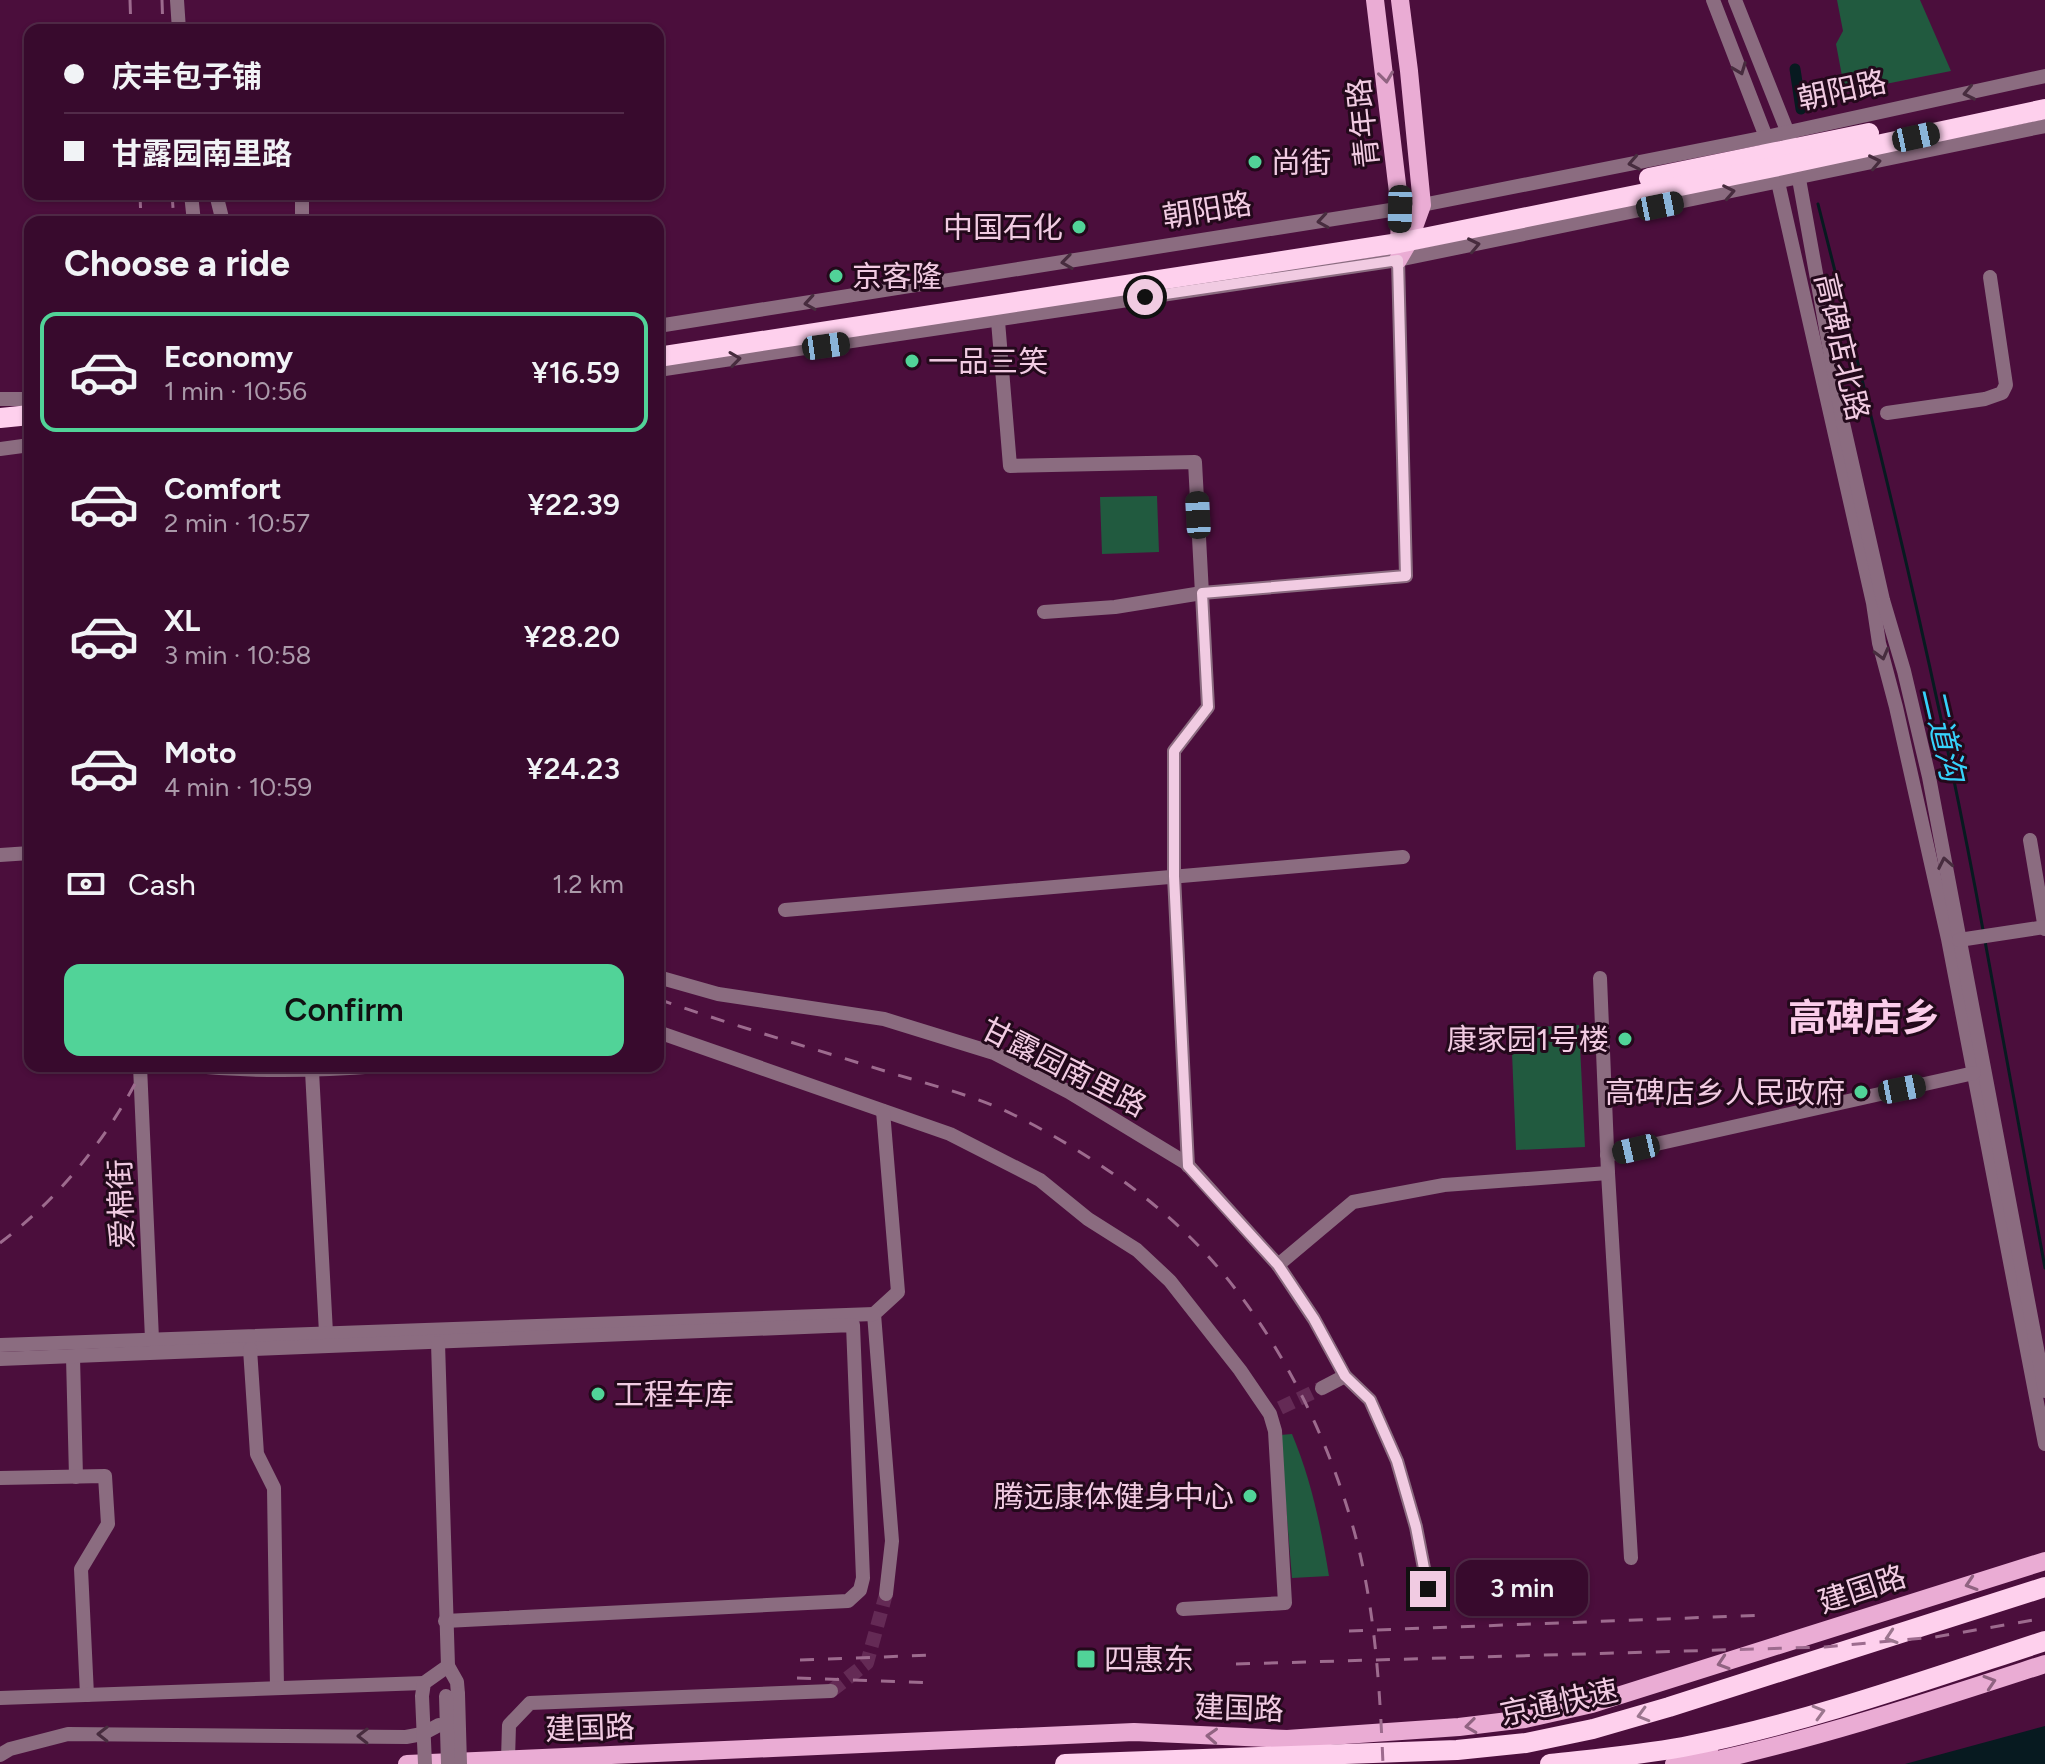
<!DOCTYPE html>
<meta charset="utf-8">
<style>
:root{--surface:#380a2d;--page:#431839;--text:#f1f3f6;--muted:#ab9aaa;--line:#522b49;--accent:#51d398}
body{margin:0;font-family:Figtree,"Noto Sans SC",sans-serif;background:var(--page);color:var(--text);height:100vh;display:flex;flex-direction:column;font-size:30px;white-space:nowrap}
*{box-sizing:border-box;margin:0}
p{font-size:26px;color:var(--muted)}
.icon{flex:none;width:44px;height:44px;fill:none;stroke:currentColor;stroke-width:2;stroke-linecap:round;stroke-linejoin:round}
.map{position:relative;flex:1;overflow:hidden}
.sheet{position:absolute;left:24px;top:216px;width:640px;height:856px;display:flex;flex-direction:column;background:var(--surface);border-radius:16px;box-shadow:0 2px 6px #0004,0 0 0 2px var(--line)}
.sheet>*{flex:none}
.top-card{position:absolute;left:24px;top:24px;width:640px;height:176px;border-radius:16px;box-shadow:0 2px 6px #0004,0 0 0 2px var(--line);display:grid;align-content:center;height:176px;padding:0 40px;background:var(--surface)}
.end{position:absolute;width:36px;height:36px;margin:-18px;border:10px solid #f1cbe2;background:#111;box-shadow:0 0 0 4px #111}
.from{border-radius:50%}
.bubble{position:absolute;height:56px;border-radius:16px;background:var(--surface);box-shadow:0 2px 6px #0004,0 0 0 2px var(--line);font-size:26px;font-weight:600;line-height:56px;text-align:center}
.car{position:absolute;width:24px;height:48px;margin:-24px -12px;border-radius:10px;box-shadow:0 0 6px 2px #0007;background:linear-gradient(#222 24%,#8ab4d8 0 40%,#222 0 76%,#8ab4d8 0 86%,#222 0)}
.top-card b{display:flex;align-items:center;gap:28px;height:76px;font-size:30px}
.top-card b+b{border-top:2px solid var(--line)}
.top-card i{width:20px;height:20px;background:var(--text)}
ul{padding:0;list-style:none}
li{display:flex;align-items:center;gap:24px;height:120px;margin:0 16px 12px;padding:0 24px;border:4px solid transparent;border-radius:16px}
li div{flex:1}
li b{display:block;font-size:30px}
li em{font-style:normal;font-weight:600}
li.selected{border-color:var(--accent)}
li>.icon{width:72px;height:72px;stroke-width:1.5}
h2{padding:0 40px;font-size:36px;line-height:96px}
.pay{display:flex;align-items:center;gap:20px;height:88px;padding:0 40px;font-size:30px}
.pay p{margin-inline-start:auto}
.action{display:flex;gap:16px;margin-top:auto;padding:16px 40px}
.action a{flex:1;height:92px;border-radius:16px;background:var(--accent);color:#111;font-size:32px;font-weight:600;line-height:92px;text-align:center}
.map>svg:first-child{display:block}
</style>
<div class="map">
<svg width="2045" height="1764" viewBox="0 0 2045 1764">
<rect width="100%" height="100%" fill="#4b0e3c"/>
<!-- green -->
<g fill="#215a3f">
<path d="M1837 0H1920L1951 71 1845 92 1836 44 1843 31Z"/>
<path d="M1157 496 1159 552 1102 554 1100 497Z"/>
<path d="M1579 1025 1585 1147 1516 1150 1511 1028Z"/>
<path d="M1292 1434C1311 1479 1321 1527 1329 1576L1292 1578 1280 1435Z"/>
</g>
<!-- water -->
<path fill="#071a20" d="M2045 1726V1764H1905Z"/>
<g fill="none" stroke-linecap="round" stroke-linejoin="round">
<!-- stream -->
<g stroke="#071a20" stroke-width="3">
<path d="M1818 204C1879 444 1939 687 1983 930"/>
<path d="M1985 941 2045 1268"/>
</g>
<!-- canal -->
<path stroke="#071a20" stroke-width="11" d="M1795 69 1801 109"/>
<!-- minor-tunnel -->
<g stroke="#642a55" stroke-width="14" stroke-dasharray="14 7" stroke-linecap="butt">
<path d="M1280 1408 1322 1388"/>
<path d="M831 1691 867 1663 886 1594"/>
</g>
<!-- minor -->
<g stroke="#8b6c80" stroke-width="14">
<path d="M177 0 179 30"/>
<path d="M1713 0 1766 137 1778 182 1873 603 1879 643 1896 707 1948 939 2045 1444"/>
<path d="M1735 0 1788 133 1799 179 1843 423 1883 600 1904 671 1929 777 2045 1391"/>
<path d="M191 194 194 222"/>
<path d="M216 194 223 222"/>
<path d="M302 194V222"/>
<path d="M998 321 1010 466 1195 462 1208 707 1174 751V876L1188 1166"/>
<path d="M658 326 1422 205 1766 137 2045 76"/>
<path d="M658 370 1398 260 2045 126"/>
<path d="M0 399H30"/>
<path d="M1887 413 1985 399 2002 393 2006 385 1990 277"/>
<path d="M0 449 30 445"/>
<path d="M1044 612 1115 607 1202 593 1406 576 1398 260"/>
<path d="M2030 840 2045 929"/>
<path d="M0 855 30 853"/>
<path d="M785 910 1403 857"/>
<path d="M1959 940 2045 927"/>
<path d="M658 977 718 994 884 1019 994 1053 1069 1092 1186 1163 1278 1265 1314 1319 1345 1376 1370 1400 1397 1461 1416 1527 1428 1589"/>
<path d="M1600 978 1608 1173 1631 1558"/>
<path d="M658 1032 950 1134 1040 1180 1088 1219 1137 1250 1170 1281 1240 1370 1270 1414 1275 1431 1285 1603 1183 1609"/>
<path d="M140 1066 152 1339"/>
<path d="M194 1066C256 1072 317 1071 379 1066"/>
<path d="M312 1071 326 1333"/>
<path d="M883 1111 898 1292 874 1314 892 1541 886 1594"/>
<path d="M1607 1155 1974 1073"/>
<path d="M1278 1265 1353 1202 1444 1185 1608 1173"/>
<path d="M0 1345 874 1314"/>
<path d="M73 1357 76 1477"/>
<path d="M0 1359 853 1325 863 1578 860 1590 848 1601 445 1621"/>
<path d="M1322 1388 1345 1376"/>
<path d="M448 1666 457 1682 458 1694"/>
<path d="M0 1755 10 1749 68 1734 406 1737 422 1734 439 1725"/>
<path d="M508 1759 509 1725 530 1703 831 1691"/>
</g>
<!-- major -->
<g stroke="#eaacd4" stroke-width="18">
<path d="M1375 0 1400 209 1399 250"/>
<path d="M1398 260 1409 241 1422 205 1409 71 1400 0"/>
<path d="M407 1764 1134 1732 1287 1739 1459 1727 1525 1719 1592 1704 2045 1561"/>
<path d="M1674 1764 1709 1751"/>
<path d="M1699 1764C1817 1739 1931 1701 2045 1664"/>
</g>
<!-- highway -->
<g stroke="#fed0ed" stroke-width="20">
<path d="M1649 178 1869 133"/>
<path d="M658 357 1399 243 1774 167 2045 109"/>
<path d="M0 418 30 415"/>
<path d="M1065 1764 1457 1750 1526 1743 1593 1729 1669 1707 2045 1587"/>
<path d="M1550 1764C1594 1759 1639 1755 1683 1747 1806 1723 1926 1680 2045 1641"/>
</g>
<!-- rail -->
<g stroke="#9d6b8e" stroke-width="3" stroke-dasharray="14 14" stroke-linecap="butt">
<path d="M130 0 131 30"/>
<path d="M162 0 163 30"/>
<path d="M140 194 141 222"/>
<path d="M172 194 174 222"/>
<path d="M658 999C734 1026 812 1048 888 1072 930 1085 974 1095 1014 1115 1081 1148 1158 1200 1208 1256 1281 1337 1335 1449 1360 1554 1376 1623 1380 1694 1383 1764"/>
<path d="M0 1243C60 1198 112 1133 144 1066"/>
<path d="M1349 1631 1767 1615"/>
<path d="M800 1660 935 1655"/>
<path d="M1236 1664 1825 1647 1935 1637 2045 1618"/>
<path d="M797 1678 934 1683"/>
</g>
<!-- minor-bridge -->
<g stroke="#8b6c80" stroke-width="14">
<path d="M250 1349 257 1454 274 1488 277 1688"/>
<path d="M0 1478 105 1476 108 1524 81 1569 87 1695"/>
<path d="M458 1694 460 1764"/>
<path d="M446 1696 448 1764"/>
<path d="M0 1698 424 1683"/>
<path d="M425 1764 422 1696 424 1683 448 1666 438 1343"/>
</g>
</g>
<!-- one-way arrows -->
<defs><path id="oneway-chevron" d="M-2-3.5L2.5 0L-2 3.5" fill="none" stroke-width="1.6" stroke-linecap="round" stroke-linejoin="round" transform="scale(2)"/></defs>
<g stroke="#472c3e">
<use href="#oneway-chevron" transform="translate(1740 69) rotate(69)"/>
<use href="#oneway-chevron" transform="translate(1969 93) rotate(168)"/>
<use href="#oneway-chevron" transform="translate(1875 162) rotate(-12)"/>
<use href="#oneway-chevron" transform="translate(1634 163) rotate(169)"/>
<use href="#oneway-chevron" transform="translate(1729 192) rotate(-11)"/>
<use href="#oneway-chevron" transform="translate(1323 221) rotate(171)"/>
<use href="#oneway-chevron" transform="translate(1474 245) rotate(-12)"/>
<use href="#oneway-chevron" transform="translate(1067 262) rotate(172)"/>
<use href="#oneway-chevron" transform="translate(810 303) rotate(171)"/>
<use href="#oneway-chevron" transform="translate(735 359) rotate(-8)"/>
<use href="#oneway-chevron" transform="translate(1882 654) rotate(75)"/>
<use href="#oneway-chevron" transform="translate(1945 863) rotate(-101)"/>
<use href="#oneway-chevron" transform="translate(103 1734) rotate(-179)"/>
<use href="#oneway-chevron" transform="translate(363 1736) rotate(-179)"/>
</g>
<g stroke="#906381">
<use href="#oneway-chevron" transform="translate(1386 77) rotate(83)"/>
<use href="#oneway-chevron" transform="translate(1971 1584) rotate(162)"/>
<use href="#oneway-chevron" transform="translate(1723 1663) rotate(162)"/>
<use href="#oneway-chevron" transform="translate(1990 1682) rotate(-18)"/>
<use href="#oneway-chevron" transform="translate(1471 1726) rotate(173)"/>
<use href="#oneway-chevron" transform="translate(1212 1736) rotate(-177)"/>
</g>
<g stroke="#9b768e">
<use href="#oneway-chevron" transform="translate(1891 1637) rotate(162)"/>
<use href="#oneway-chevron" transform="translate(1819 1712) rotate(-16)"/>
<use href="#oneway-chevron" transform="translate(1643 1715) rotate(164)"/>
</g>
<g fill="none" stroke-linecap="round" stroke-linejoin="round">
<!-- route -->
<path stroke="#f1cbe2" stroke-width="10" d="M1145 297 1398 260 1406 576 1202 593 1208 707 1174 751V876L1188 1166 1278 1265 1314 1319 1345 1376 1370 1400 1397 1461 1416 1527 1428 1589"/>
</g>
<!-- markers -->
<g fill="#51d398" stroke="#23091b" stroke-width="3">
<circle cx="1255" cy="162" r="8"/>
<circle cx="1079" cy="227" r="8"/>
<circle cx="836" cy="276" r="8"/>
<circle cx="912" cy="361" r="8"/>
<circle cx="1625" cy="1039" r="8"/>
<circle cx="1861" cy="1092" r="8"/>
<circle cx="598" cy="1394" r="8"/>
<circle cx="1250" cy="1496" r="8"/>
<rect x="1076" y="1649" width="20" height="20" rx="4"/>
</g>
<g text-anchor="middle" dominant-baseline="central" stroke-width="6" stroke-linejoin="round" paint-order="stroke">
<!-- street labels -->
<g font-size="30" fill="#f1cbe2" stroke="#23091b">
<text transform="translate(1842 90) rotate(-12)">朝阳路</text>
<text transform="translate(1363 123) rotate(-96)">青年路</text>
<text transform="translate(1207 210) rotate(-9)">朝阳路</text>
<text transform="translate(1842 347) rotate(77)">高碑店北路</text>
<text transform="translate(1064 1067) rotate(27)">甘露园南里路</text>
<text transform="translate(121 1204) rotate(-92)">爱棉街</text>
<text transform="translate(1862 1589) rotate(-18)">建国路</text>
<text transform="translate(1559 1702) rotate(-12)">京通快速</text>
<text transform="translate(1239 1708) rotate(2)">建国路</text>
<text transform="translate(590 1728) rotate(-2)">建国路</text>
</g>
<!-- poi labels -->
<g font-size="30" fill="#f1cbe2" stroke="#23091b" text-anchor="start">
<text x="1271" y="162">尚街</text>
<text x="1063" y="227" text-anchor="end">中国石化</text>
<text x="852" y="276">京客隆</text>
<text x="928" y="361">一品三笑</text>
<text x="1609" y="1039" text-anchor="end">康家园1号楼</text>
<text x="1845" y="1092" text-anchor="end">高碑店乡人民政府</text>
<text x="614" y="1394">工程车库</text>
<text x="1234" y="1496" text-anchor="end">腾远康体健身中心</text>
<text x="1104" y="1659">四惠东</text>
</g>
<!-- water labels -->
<g font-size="32" font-style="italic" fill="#36d2fb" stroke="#23091b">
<text transform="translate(1943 734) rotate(77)">二道沟</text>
</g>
<!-- district labels -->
<g font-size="38" font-weight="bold" fill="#fbcdea" stroke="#23091b">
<text x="1864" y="1018">高碑店乡</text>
</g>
</g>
</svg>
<i class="end from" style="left:1145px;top:297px"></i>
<i class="end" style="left:1428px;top:1589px"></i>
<div class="bubble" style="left:1456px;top:1560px;width:132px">3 min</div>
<i class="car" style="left:1916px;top:137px;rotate:78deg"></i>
<i class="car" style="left:1660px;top:206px;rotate:79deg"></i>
<i class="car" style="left:1400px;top:209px;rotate:181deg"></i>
<i class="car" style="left:826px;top:346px;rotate:82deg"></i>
<i class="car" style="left:1198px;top:515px;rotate:357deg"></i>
<i class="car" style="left:1902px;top:1089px;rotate:79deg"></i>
<i class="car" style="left:1636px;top:1149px;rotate:257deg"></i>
<div class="top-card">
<b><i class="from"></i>庆丰包子铺</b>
<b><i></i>甘露园南里路</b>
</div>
<section class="sheet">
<h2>Choose a ride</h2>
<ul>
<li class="selected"><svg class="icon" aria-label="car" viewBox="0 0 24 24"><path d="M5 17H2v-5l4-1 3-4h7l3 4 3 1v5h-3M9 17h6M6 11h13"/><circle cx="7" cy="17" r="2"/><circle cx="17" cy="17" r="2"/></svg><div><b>Economy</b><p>1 min · 10:56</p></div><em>¥16.59</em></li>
<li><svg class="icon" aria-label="car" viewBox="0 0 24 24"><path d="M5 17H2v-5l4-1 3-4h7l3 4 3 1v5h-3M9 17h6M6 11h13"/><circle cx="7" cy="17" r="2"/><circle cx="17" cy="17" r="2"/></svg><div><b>Comfort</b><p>2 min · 10:57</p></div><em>¥22.39</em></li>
<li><svg class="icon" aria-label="car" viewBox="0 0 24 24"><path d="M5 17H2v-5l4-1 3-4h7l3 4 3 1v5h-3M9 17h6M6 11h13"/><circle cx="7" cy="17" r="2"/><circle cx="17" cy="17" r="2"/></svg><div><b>XL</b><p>3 min · 10:58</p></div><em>¥28.20</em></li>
<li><svg class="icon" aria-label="car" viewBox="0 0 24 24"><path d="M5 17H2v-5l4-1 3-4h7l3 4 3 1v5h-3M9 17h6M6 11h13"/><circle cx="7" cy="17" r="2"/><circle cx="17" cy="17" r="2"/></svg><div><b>Moto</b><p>4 min · 10:59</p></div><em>¥24.23</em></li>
</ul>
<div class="pay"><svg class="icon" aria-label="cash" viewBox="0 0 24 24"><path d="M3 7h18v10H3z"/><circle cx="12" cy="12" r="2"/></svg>Cash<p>1.2 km</p></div>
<div class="action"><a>Confirm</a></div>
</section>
</div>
